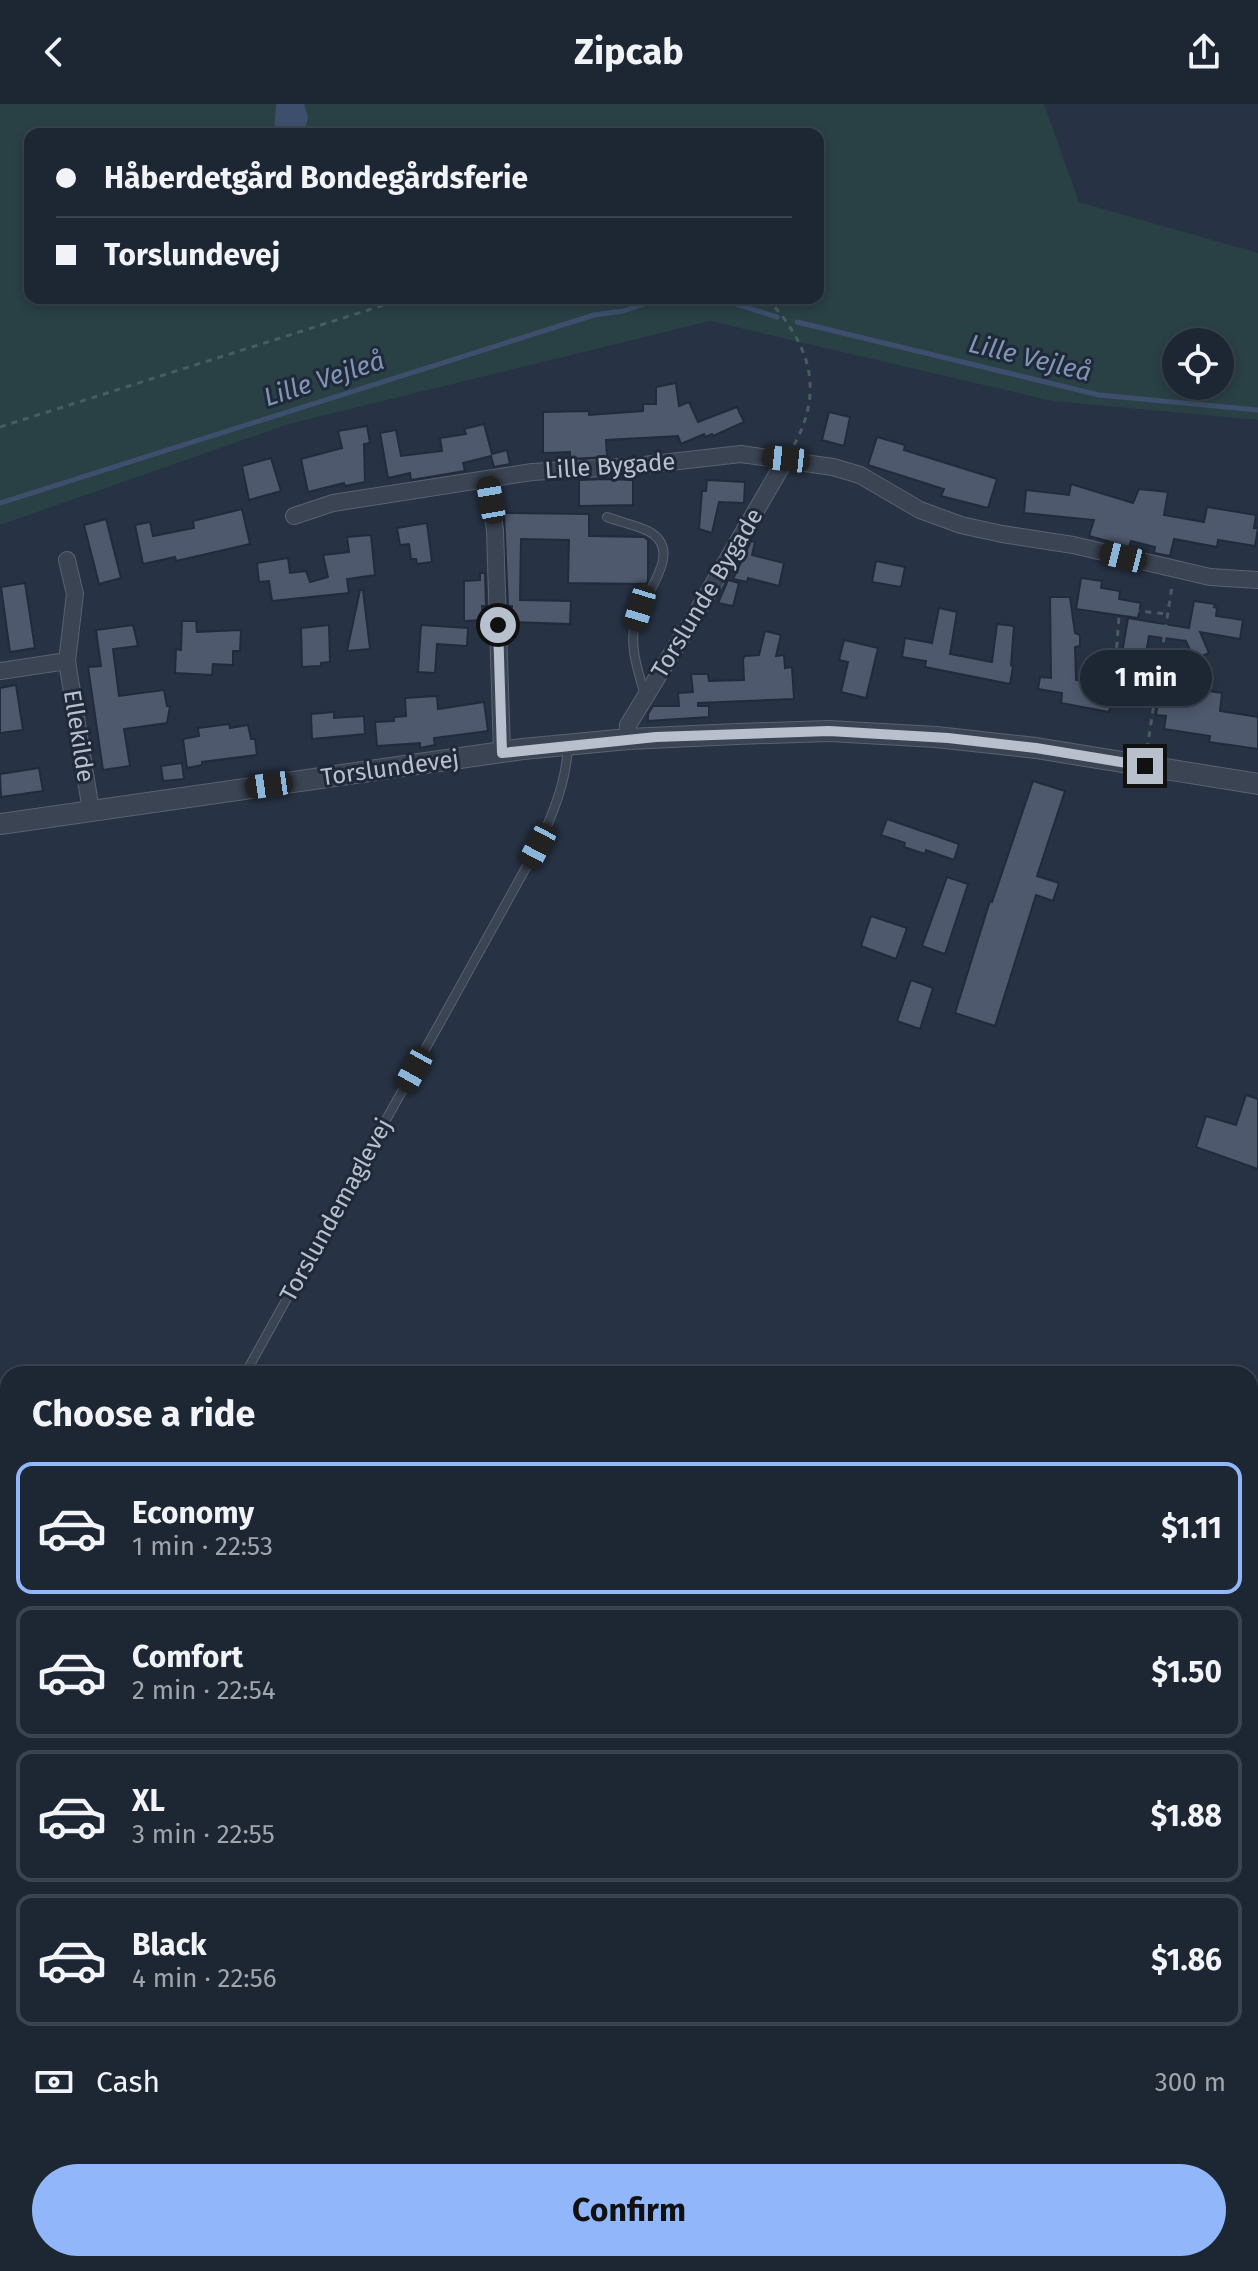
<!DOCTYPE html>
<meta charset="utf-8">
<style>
:root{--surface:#1d2633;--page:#252e3b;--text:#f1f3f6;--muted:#a0a5ac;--line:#3b434e;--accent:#91b6f9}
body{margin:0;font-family:"Fira Sans",sans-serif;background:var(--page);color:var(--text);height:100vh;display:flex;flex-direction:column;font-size:30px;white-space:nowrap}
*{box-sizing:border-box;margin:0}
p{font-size:26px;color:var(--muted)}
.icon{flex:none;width:44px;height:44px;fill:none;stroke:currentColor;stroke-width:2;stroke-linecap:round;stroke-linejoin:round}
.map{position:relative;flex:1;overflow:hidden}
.panel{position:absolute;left:0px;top:1262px;width:1258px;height:906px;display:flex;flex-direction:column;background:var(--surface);border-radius:24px 24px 0 0;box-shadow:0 4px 12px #0003,0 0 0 2px var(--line)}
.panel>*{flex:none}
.top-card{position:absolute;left:24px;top:24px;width:800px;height:176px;border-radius:16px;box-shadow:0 4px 12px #0003,0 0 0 2px var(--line);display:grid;align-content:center;height:176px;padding:0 32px;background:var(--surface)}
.tools{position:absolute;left:1162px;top:224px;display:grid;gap:16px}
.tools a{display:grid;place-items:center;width:72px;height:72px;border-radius:50%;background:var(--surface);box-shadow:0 4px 12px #0003,0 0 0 2px var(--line);font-size:40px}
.end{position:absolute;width:36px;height:36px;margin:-18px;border:10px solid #b9c0cd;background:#111;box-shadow:0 0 0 4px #111}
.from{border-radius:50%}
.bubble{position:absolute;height:56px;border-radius:28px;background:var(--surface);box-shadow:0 4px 12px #0003,0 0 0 2px var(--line);font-size:26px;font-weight:700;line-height:56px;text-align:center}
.car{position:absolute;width:24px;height:48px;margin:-24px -12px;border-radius:10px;box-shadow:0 0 6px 2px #0007;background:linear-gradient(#222 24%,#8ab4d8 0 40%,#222 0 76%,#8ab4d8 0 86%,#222 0)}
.top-card b{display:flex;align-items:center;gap:28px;height:76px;font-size:30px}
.top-card b+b{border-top:2px solid var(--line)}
.top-card i{width:20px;height:20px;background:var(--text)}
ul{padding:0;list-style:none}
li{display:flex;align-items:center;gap:24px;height:132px;margin:0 16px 12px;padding:0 16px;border:4px solid var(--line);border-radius:16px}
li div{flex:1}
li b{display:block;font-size:30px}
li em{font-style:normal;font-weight:700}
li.selected{border-color:var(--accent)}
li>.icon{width:72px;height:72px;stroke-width:1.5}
h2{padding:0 32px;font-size:36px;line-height:96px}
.pay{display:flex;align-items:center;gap:20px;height:88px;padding:0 32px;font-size:30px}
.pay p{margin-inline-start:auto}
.button{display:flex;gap:16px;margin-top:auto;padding:16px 32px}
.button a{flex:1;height:92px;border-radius:48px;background:var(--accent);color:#111;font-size:32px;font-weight:700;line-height:92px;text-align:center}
header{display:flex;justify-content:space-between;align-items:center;height:104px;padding:0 32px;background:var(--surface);font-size:36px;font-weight:700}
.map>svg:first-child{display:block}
</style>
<header><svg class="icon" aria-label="back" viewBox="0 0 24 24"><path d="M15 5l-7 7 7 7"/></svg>Zipcab<svg class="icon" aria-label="share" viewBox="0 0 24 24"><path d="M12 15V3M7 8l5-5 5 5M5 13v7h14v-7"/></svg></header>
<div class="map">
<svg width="1258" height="2167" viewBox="0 0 1258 2167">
<rect width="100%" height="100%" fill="#273244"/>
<!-- green -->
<g fill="#294045" fill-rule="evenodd">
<path d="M0 0H1044L1079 98 1258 149V316L1052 297 710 217 289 320 0 421ZM30 30H818V194H30ZM1176 238H1220V282H1176Z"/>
<path d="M8 1825V2160H213L211 2167H0V1827Z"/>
</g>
<!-- water -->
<path fill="#3d4f6c" d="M276 0H304L308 13 304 30H274Z"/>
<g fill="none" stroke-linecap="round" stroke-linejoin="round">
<!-- stream -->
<g stroke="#3d4f6c" stroke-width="5">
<path d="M717 194 777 213"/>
<path d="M797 218 1099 291 1258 306"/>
<path d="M0 399 594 211 623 207 662 194"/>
<path d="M1250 1790H1258"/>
<path d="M0 1870 8 1868"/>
</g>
</g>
<!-- building -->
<g fill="#4e596d" stroke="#222b3b" stroke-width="2">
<path d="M676 279 679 302 689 298 698 318 737 303 744 318 713 332 712 330 705 333 704 330 681 340 678 332 606 336 607 353 570 355V348L543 349V308L589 307V311L643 307V300H656V283Z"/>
<path d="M829 308 850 313 844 342 822 336Z"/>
<path d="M484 320 492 350 507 346 510 360 494 363 491 352 463 359 465 367 411 376 410 369 388 374 380 329 396 326 401 352 442 347 440 334 466 330 464 325Z"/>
<path d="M367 322 370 339 364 340 365 378 345 382 344 379 308 388 301 355 342 344 338 327Z"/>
<path d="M877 333 905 341 904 346 997 375 988 404 941 392 944 385 868 361Z"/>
<path d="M271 354 281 387 249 396 242 362Z"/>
<path d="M607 375 633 376V401L579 402V376Z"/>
<path d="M707 376 745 378 744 399 719 398 712 429 699 425 702 387H706Z"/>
<path d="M1071 380 1133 399 1139 385 1168 388 1164 411 1204 418 1207 403 1256 411 1254 424H1258L1255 442 1218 436 1217 443 1174 435 1170 452 1154 449 1155 443 1131 437 1129 443 1089 432 1094 416 1024 409 1026 386 1069 391Z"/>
<path d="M242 405 250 440 176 457 175 453 143 460 135 421 150 418 153 432 194 424 193 417Z"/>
<path d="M504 409 589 410V432L644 433 648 436V477L646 480 568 479 569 436 521 435 520 496 571 497 570 520 512 518V502H508Z"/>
<path d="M106 415 121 474 99 480 84 421Z"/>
<path d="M427 419 432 458 417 460 416 455H411L409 440 400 441 397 424Z"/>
<path d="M371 431 375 471 347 475 349 489 272 497 269 477 259 478 257 459 288 454 290 469 306 467 310 478 328 473 323 451 349 448 347 433Z"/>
<path d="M751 437 755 438 752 451 784 459 779 482 748 474 747 478 733 475Z"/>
<path d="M876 457 905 463 901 483 872 478Z"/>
<path d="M480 469H485L486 502H482L483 516 464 517V477L480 476Z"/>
<path d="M1081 474 1102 477 1101 484 1120 487 1119 495 1141 499 1138 514 1076 505Z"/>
<path d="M728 476 739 479 733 502 718 499Z"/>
<path d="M25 479 35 544 10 548 1 483Z"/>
<path d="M360 486H363L370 545 347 547Z"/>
<path d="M1050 493H1070L1075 529 1080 531V542L1075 543 1076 576 1114 583 1109 608 1061 599 1062 589 1038 585 1040 573 1051 574Z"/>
<path d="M1194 497 1215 500 1214 503 1217 504 1216 512 1243 516 1240 535 1200 528 1209 549 1194 556 1186 537 1149 532 1141 577 1222 589 1220 607 1258 613V645L1209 638 1210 632 1164 625 1166 612 1156 611 1158 596 1115 590 1128 514 1189 524Z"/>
<path d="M939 504 957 508 950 550 992 558 997 520 1014 522 1011 561 1013 563 1010 580 925 563 926 557 902 553 905 534 932 539Z"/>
<path d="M182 517H196L197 528 241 526 240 547H233V561L213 560 212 571 175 569 176 545 181 546Z"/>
<path d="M133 521 138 542 113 545 119 592 164 586 167 602H170L167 619 124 625 130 662 103 666 88 563 101 562 96 526Z"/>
<path d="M329 521 330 558 321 559V562L302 563 301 524Z"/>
<path d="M421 521 468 524 467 542 437 540 435 569 418 568Z"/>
<path d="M765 527 781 531 776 552 784 551 785 564 792 563 794 595 698 599V602H709V613L648 617V610L653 602H679L678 589 693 588 691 570H708L709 577 744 576 743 555 745 552 759 551Z"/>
<path d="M844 536 878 544 866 594 841 588 848 558 839 556Z"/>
<path d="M16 581 23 626 0 629V584Z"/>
<path d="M437 592 438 605 484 598 488 627 434 634 435 641 420 644V639L377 642 375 618 394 617V613L406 612 405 594Z"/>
<path d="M334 608V614L364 612 365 630 312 635 311 610Z"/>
<path d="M229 620 230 624 248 621 251 635H255L257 651 202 658V661L187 664 183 635 199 632 198 624Z"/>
<path d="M182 659 184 675 163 677 161 662Z"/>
<path d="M39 664 43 687 1 693 0 670Z"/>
<path d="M1033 677 1065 687 1037 772 1059 779 1053 797 1036 791 995 922 955 909 990 797 992 798Z"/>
<path d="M887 715 959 740 954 756 926 746 925 750 904 743 905 739 881 731Z"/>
<path d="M947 773 968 780 945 850 922 842Z"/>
<path d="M871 812 907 824 896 855 861 842Z"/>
<path d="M911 876 933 884 920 925 897 917Z"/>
<path d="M1246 991 1258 995V1065L1196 1043 1206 1012 1236 1021Z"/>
</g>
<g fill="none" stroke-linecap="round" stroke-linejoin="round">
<!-- service casing -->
<g stroke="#5a6271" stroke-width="10">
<g id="service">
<path d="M607 413C620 418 636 421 648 427 687 447 641 492 635 519 629 544 639 569 645 592"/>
<path d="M245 1270 538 742C553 710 567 676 568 640"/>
<path d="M0 1705 8 1691"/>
</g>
</g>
<!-- minor casing -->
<g stroke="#5a6271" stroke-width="18">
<g id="minor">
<path d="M487 375 495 426 502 649"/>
<path d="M294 412 333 399 532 368 635 362 741 350 833 363 860 371 920 406 961 421 1002 430 1073 441 1210 473 1258 476"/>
<path d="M67 456 75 490 67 557 91 707"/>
<path d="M0 567 67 557"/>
<path d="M628 635V621L693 515 786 355"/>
</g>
</g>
<!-- tertiary casing -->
<g stroke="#5a6271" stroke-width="22">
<path id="tertiary" d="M0 720 523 645 628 635 737 630 829 627 936 633 1036 644 1258 680"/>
</g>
<!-- path -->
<g stroke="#475d61" stroke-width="3" stroke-dasharray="6 6" stroke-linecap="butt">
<path d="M767 194C809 240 825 284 794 341"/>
<path d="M0 323 406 194"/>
<path d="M1129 598 1121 592 1114 578 1119 512 1128 506 1168 510"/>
<path d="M1147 645 1172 482"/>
<path d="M0 1858 8 1856"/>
</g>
<!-- service -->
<use href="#service" stroke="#3b4453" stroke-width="8"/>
<!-- minor -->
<use href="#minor" stroke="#3b4453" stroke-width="16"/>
<!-- tertiary -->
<use href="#tertiary" stroke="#3b4453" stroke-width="20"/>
</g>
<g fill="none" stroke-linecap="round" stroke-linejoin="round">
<!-- route -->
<path stroke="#b9c0cd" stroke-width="10" d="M498 521 502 649 656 633 829 627 948 634 1036 644 1145 662"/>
</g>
<g text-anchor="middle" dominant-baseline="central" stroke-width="6" stroke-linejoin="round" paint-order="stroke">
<!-- street labels -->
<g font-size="24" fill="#b9c0cd" stroke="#202939">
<text transform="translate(610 362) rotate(-4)">Lille Bygade</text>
<text transform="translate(707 489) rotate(-59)">Torslunde Bygade</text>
<text transform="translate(79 632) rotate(81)">Ellekilde</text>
<text transform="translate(390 664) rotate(-8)">Torslundevej</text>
<text transform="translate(336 1106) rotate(-61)">Torslundemaglevej</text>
</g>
<!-- water labels -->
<g font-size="26" font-style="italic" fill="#8095b4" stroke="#202939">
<text transform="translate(1030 254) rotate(14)">Lille Vejleå</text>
<text transform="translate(324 275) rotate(-18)">Lille Vejleå</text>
</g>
</g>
</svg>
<div class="tools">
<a><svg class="icon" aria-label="locate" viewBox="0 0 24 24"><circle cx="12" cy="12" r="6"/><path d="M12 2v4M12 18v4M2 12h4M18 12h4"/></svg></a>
</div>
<i class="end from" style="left:498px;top:521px"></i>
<i class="end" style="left:1145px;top:662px"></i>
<div class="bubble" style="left:1080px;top:546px;width:132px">1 min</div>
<i class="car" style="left:786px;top:355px;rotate:276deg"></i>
<i class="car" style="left:491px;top:396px;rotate:350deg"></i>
<i class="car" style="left:1123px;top:453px;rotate:284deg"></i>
<i class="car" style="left:640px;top:504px;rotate:197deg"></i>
<i class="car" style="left:269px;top:681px;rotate:262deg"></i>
<i class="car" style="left:538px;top:742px;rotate:208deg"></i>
<i class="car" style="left:414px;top:966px;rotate:209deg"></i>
<div class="top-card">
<b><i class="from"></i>Håberdetgård Bondegårdsferie</b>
<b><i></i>Torslundevej</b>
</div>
<section class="panel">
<h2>Choose a ride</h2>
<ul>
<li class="selected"><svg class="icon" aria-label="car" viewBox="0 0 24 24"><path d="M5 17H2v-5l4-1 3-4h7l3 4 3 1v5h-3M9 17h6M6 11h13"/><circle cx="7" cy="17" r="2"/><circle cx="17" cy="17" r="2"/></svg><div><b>Economy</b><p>1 min · 22:53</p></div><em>$1.11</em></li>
<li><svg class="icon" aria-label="car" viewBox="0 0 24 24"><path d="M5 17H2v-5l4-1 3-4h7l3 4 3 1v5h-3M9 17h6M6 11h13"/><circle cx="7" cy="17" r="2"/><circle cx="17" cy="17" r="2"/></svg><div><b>Comfort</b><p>2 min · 22:54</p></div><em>$1.50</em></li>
<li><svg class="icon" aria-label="car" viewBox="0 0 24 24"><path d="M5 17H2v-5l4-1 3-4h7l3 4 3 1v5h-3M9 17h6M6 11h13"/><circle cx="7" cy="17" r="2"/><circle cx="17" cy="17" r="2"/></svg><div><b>XL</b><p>3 min · 22:55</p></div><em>$1.88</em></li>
<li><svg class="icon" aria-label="car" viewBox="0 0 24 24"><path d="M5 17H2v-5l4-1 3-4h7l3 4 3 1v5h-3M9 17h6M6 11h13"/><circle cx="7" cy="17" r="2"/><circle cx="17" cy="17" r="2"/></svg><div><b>Black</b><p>4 min · 22:56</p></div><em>$1.86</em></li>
</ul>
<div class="pay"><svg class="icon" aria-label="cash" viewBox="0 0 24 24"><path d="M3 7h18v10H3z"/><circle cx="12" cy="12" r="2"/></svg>Cash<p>300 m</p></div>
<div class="button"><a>Confirm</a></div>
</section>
</div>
